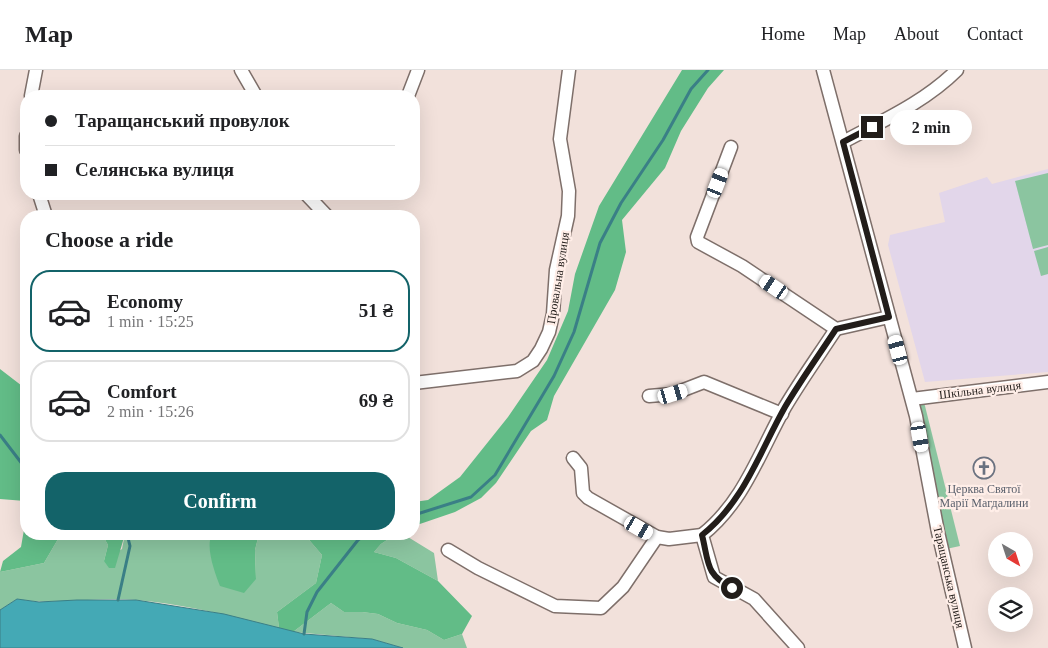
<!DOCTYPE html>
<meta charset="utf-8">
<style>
:root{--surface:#fff;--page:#f6f6f6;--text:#202124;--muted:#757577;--line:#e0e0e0;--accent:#136369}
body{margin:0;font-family:"Times New Roman",serif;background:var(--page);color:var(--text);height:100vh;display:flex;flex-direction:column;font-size:19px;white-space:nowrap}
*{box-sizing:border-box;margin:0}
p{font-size:16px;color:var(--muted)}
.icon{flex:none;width:28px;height:28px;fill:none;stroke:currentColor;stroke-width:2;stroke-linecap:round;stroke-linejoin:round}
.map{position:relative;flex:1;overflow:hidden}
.side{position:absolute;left:20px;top:140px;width:400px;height:330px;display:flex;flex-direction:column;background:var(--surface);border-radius:20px;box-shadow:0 5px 20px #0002}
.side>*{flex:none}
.guide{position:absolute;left:20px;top:20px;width:400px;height:110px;border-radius:20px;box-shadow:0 5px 20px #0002;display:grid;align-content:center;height:110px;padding:0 25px;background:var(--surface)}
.needle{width:32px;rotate:141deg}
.fabs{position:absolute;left:988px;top:462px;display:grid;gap:10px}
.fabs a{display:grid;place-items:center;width:45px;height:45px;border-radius:50%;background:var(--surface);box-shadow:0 5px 20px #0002;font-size:25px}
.end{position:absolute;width:22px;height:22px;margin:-11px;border:6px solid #221d1a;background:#fff;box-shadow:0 0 0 2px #fff}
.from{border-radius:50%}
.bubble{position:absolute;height:35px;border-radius:18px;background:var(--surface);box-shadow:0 5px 20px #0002;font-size:16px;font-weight:800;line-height:35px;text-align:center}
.car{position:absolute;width:15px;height:30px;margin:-15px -8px;border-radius:6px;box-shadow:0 0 4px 1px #0007;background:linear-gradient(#fff 24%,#345 0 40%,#fff 0 76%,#345 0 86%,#fff 0)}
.guide b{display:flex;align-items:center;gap:18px;height:48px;font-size:19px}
.guide b+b{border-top:1px solid var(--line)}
.guide i{width:12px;height:12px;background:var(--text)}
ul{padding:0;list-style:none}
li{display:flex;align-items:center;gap:15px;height:82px;margin:0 10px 8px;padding:0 15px;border:2px solid var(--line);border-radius:20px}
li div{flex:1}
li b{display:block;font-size:19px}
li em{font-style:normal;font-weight:800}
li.active{border-color:var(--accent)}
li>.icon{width:45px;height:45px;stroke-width:1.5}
h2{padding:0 25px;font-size:22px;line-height:60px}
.action{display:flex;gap:10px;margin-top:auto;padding:10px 25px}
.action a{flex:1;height:58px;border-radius:20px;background:var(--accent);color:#fff;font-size:20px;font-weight:800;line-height:58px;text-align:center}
header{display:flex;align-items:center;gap:30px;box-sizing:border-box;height:70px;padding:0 25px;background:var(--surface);border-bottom:1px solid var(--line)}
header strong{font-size:24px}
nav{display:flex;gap:28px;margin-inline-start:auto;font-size:18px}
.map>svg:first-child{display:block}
</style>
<header>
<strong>Map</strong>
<nav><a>Home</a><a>Map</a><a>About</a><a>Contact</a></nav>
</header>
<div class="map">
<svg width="1048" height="578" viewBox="0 0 1048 578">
<rect width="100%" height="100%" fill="#f2e1db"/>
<!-- education -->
<path fill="#e2d6ea" d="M1048 99V302L925 312 888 175 890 165 945 152 939 123 987 107 992 114Z"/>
<!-- green -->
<g fill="#8bc5a0">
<path d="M1048 103V175L1033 179 1015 111Z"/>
<path d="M1048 177V204L1041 206 1034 181Z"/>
<path d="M924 332 960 476 946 479 920 335Z"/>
<path d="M61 464H93L103 466 108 475 104 491 122 479 125 464H212L209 469 256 509 255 480 259 464H304L322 485 316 513 277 542 279 558C232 546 184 534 136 530 96 526 56 536 17 529L0 540V502L44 493Z"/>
<path d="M396 464H403L434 483 438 511 396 488 374 482 381 474Z"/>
<path d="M331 533 344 542H362L378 544 397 553 427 560 444 570 462 564 467 578H403L372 569 293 562Z"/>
</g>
<!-- forest -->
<g fill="#62bc87">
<path d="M682 0H724L708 18 681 61 665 98 622 150 626 182 615 220 554 326 547 350 531 361 496 413 481 428 455 442 414 456V432L428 430 460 407 508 347 547 290 568 241 575 204 599 136Z"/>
<path d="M0 299 26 319V464H61L44 493 0 502 3 491 21 477 26 448 25 431 0 429Z"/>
<path d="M93 464H125L115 498H109L104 491 108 475 103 466Z"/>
<path d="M212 464H259L255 480 256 509 244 523 220 516C215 503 205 477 212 464Z"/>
<path d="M304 464H396L381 474 374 482 396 488 438 511 472 546 462 564 444 570 427 560 397 553 378 544 362 542H344L331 533 293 562 279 558 277 542 316 513 322 485Z"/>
</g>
<!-- water -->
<path fill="#44a9b5" stroke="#3a7f86" d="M17 529 39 532 77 530H136L224 544 304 564 372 569 403 578H0V540Z"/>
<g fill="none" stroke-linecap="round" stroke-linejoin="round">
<!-- stream -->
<g stroke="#3a7f86" stroke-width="3">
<path d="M0 365 26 399"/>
<path d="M414 445 471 427 495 405 554 306 574 262 600 173 621 133 663 70 691 19 708 0"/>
<path d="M118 530 130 476 127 464"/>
<path d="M304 564 307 542 317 522 358 470 366 464"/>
</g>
<!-- minor casing -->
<g stroke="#7e6f6a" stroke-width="15">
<g id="minor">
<path d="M241 0 256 26"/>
<path d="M823 0 916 346 938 462 965 578"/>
<path d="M31 26 36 0"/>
<path d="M408 26 418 0"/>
<path d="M26 66V80"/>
<path d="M843 72C882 51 925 32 957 0"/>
<path d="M731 77 697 167 698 172 742 196 836 259 889 247"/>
<path d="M39 124 46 146"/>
<path d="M306 124 327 146"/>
<path d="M414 313 517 301 533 291 541 279 549 262 553 244 556 200 568 146 569 121 560 69 569 0"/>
<path d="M649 326 673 324 704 312 782 344"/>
<path d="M912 329 1048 312"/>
<path d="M573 388 581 398 583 423 588 428 657 467 669 469 702 465"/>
<path d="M448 480 478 498 555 536 601 538 623 517 657 467"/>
<path d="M798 578 754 529 714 507 702 465C744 432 760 381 785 337 801 310 819 285 836 259"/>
</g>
</g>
<!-- minor -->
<use href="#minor" stroke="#fff" stroke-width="12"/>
</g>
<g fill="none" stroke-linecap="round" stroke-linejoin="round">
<!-- route -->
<path stroke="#221d1a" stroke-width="6" d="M732 518C705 504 709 493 702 465 744 432 760 381 785 337 801 310 819 285 836 259L889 247 843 72 872 57"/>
</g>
<!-- icons -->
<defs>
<g id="church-ring" transform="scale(1.125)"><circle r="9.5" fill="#ffeee8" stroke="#6b7280" stroke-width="1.5"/><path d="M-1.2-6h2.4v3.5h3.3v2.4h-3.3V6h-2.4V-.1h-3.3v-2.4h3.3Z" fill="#6b7280"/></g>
</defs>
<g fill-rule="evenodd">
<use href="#church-ring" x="984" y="398"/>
</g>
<g text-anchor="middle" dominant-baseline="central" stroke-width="4.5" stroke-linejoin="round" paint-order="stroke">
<!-- street labels -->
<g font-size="12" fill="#221d1a" stroke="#ffeee8">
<text transform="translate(558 208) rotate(-81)">Провальна вулиця</text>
<text transform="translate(980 320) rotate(-7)">Шкільна вулиця</text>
<text transform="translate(949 507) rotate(77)">Таращанська вулиця</text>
</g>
<!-- worship labels -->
<g font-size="12" fill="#5b616d" stroke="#ffeee8">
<text x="984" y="419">Церква Святої<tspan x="984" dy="14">Марії Магдалини</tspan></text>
</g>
</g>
</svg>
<div class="fabs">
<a><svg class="needle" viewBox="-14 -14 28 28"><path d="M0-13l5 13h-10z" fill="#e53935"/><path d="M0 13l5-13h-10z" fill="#757577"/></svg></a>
<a><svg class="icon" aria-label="layers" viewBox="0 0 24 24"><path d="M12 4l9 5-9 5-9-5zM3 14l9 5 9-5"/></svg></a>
</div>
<i class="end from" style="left:732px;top:518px"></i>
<i class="end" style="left:872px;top:57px"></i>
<div class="bubble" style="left:890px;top:40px;width:82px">2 min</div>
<i class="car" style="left:718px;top:113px;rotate:21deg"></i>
<i class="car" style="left:774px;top:217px;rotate:304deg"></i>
<i class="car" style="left:898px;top:280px;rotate:345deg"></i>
<i class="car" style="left:673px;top:324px;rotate:74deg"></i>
<i class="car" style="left:920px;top:367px;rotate:170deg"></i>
<i class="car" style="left:639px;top:458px;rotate:120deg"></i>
<div class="guide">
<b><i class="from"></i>Таращанський провулок</b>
<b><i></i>Селянська вулиця</b>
</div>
<section class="side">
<h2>Choose a ride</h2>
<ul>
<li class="active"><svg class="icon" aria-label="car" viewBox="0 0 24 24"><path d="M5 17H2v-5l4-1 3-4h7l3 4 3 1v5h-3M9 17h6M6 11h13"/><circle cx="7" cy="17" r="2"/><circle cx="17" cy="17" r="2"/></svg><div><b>Economy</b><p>1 min · 15:25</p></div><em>51 ₴</em></li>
<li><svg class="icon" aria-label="car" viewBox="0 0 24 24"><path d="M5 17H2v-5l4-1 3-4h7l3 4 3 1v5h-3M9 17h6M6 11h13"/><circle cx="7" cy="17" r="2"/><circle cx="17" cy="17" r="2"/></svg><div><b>Comfort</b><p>2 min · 15:26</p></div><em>69 ₴</em></li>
</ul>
<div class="action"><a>Confirm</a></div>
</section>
</div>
